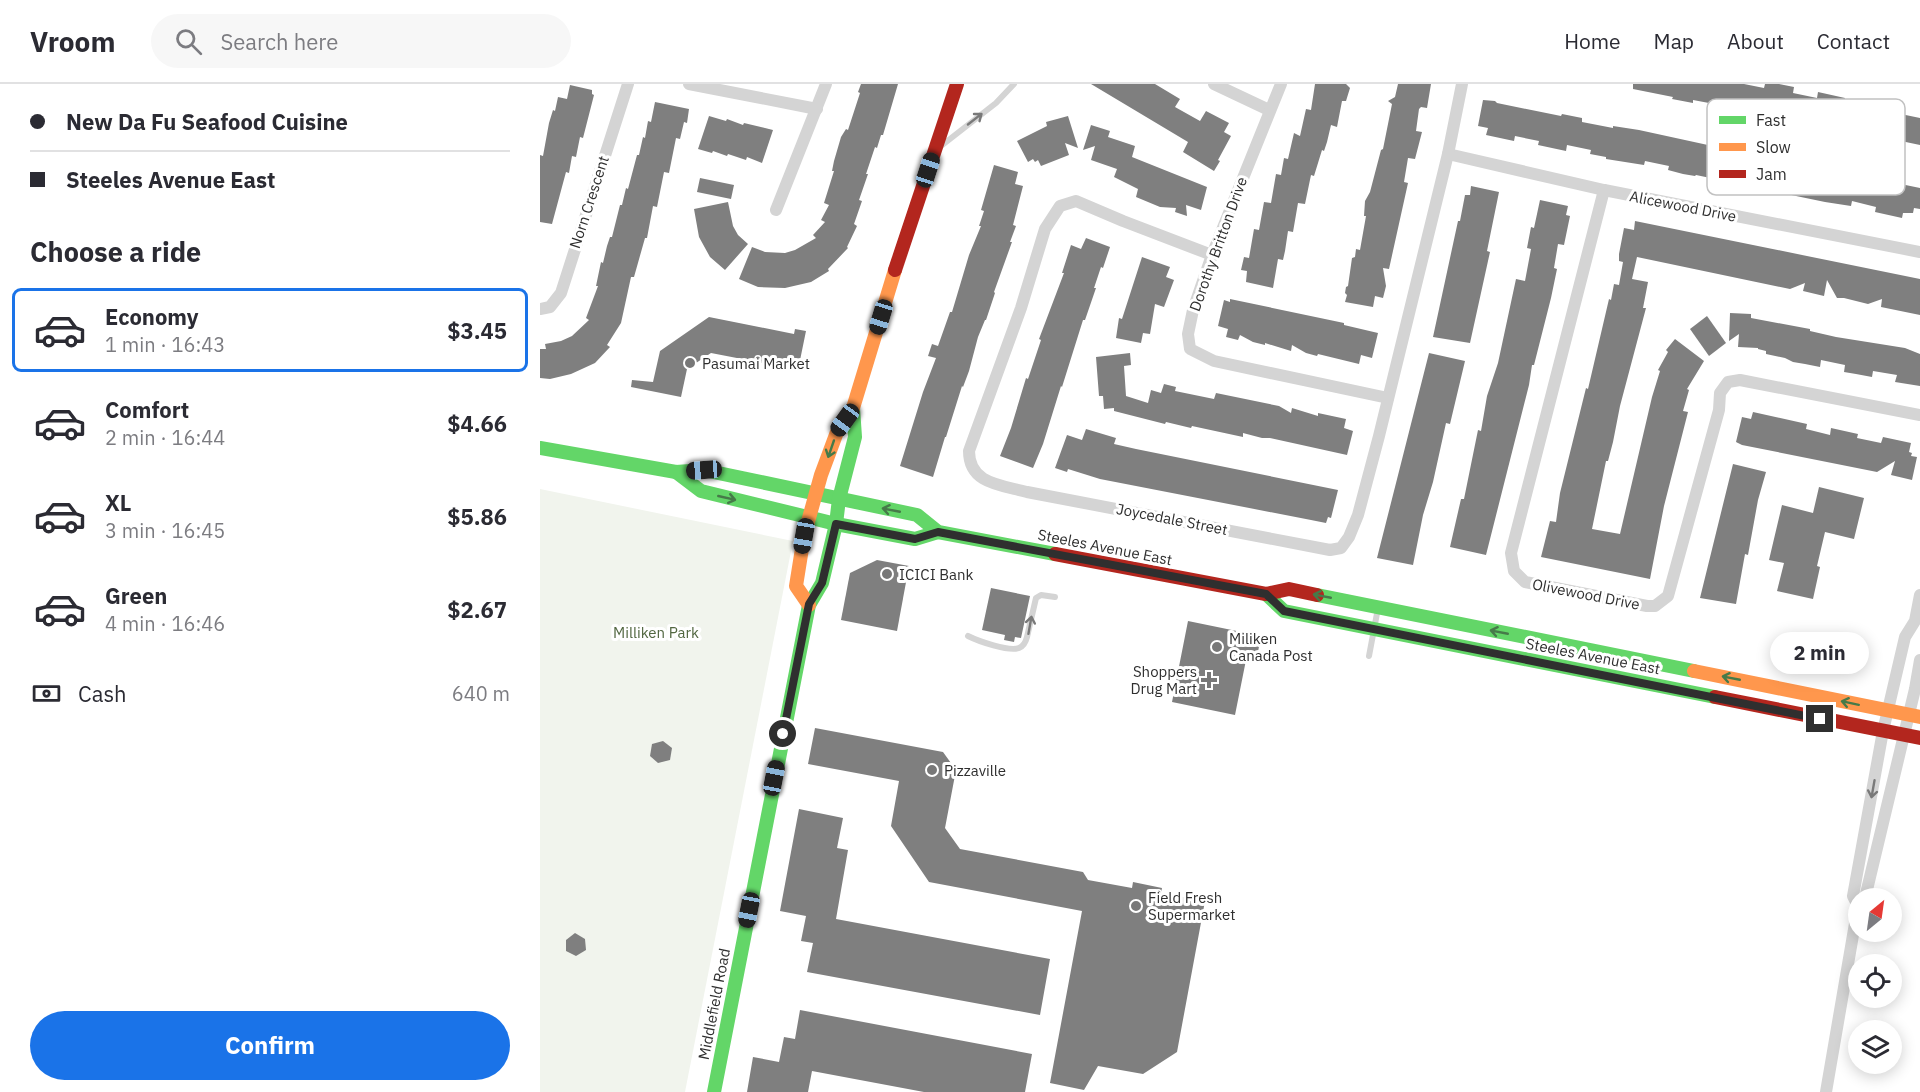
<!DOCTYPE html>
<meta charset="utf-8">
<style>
:root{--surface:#fff;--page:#f7f7f7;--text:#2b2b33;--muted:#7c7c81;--line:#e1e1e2;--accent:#1a73e8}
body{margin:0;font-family:"IBM Plex Sans",sans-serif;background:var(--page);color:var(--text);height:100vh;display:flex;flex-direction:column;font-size:22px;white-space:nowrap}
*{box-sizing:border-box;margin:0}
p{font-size:20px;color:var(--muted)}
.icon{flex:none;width:33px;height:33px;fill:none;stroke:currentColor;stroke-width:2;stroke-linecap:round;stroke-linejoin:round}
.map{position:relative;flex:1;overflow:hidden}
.drawer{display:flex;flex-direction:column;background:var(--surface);width:540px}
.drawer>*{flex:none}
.hud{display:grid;align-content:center;height:132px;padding:0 30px;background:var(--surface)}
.needle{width:39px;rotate:29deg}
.buttons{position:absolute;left:1308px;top:804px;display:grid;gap:12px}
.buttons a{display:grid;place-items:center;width:54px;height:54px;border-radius:50%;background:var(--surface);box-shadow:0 3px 15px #0003;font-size:30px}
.end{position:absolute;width:27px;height:27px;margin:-14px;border:8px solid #2f2f2f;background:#fff;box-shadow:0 0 0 3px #fff}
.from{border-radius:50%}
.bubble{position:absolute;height:42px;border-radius:21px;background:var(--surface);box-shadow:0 3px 15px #0003;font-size:20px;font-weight:700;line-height:42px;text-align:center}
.car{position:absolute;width:18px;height:36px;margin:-18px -9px;border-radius:8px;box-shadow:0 0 4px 2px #0007;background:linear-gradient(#222 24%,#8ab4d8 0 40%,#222 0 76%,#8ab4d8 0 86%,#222 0)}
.hud b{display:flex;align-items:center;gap:21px;height:57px;font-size:22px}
.hud b+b{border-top:2px solid var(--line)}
.hud i{width:15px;height:15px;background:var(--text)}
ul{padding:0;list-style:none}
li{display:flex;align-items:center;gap:18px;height:84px;margin:0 12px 9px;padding:0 18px;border:3px solid transparent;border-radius:9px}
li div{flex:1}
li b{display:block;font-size:22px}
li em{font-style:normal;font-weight:700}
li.current{border-color:var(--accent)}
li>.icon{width:54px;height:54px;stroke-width:1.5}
h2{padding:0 30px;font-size:27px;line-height:72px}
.pay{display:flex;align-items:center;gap:15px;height:66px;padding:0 30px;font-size:22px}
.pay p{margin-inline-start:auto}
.cta{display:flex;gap:12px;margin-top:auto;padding:12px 30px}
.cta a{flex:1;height:69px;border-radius:36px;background:var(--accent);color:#fff;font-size:24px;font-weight:700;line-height:69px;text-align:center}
header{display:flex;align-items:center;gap:36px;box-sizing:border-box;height:84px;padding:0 30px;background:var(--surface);border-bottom:2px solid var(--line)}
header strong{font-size:28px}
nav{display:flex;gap:33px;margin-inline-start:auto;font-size:21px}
.search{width:420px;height:54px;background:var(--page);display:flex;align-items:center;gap:15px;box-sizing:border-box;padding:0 21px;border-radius:33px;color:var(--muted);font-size:22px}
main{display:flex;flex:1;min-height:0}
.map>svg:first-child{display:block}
</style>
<header>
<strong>Vroom</strong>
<div class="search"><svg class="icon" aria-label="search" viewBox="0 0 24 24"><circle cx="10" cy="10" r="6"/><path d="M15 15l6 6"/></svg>Search here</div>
<nav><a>Home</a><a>Map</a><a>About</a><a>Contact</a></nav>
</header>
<main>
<section class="drawer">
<div class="hud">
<b><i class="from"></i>New Da Fu Seafood Cuisine</b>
<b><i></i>Steeles Avenue East</b>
</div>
<h2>Choose a ride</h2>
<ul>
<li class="current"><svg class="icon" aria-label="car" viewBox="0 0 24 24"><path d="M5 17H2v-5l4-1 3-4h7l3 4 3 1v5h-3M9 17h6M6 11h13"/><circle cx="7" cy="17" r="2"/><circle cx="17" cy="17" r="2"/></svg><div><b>Economy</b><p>1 min · 16:43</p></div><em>$3.45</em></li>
<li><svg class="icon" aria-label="car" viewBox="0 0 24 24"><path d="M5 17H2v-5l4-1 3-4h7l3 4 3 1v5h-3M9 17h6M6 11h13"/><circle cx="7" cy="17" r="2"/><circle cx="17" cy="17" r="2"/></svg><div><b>Comfort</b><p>2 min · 16:44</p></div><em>$4.66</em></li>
<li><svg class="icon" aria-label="car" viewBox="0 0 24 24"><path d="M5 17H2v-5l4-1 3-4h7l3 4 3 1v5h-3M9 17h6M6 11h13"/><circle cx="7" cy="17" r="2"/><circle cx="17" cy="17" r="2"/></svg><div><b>XL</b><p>3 min · 16:45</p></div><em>$5.86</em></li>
<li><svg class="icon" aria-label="car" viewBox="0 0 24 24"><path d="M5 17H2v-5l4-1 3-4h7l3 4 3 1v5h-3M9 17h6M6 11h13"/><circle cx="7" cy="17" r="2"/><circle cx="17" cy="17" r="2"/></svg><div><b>Green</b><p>4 min · 16:46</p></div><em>$2.67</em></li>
</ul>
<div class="pay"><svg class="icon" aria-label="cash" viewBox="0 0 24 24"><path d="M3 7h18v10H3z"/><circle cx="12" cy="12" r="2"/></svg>Cash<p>640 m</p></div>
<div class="cta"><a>Confirm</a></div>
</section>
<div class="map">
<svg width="1380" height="1008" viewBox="0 0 1380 1008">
<rect width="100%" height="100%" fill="#fff"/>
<!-- green -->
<path fill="#f1f4ed" d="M0 405 253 457 145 1008H0Z"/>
<!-- building -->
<g fill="#7f7f7f">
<path d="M321 0H358L343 51H341L337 64 335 63 326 90H328L319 116 322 117 314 140 317 142 307 163 308 164 288 185 289 187 271 198 245 204 218 203 199 195 212 163 225 168 245 169 255 166 276 154 273 151 285 138 281 136 289 121 284 119 294 87H292L294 77 301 53 306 45 308 46 320 9 318 8Z"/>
<path d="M551 0H615L640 15 635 23 660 37 666 27 689 39 684 48 691 52 678 76 680 77 674 87 643 68 648 58Z"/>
<path d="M775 0H806L810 4 806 17H802L797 43 791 41 787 58 784 67 782 66 774 92 771 91 765 120 758 119 753 148 748 147 745 167 743 176 738 175 733 204 706 198 707 187 701 186 704 173 709 174 714 145 719 146 724 118 731 119 736 90 741 91 744 74 748 75 754 49 760 52 766 25 771 26Z"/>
<path d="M858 0H891L887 24 881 23 879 25 876 47 882 48 875 75 868 74 864 98 868 99 849 185 843 184 846 202 843 214 835 212 833 223 805 218 807 211 805 209 806 203 808 202 812 174 815 173 816 165 820 166 826 132H824L825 117 830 108 841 66 843 65 852 20 848 17 855 13Z"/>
<path d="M1093 0H1204L1224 4 1225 0H1239L1254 3 1253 9 1277 14 1278 8 1305 14 1304 20 1328 25 1330 18 1358 24 1356 29 1380 34V61L1361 57 1353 58 1347 55 1288 45 1291 30 1274 42 1256 40 1193 27 1185 22 1153 16V19L1132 15 1133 13 1093 5Z"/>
<path d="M30 1 52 6V10L54 11 43 54 40 53 36 73 32 72 29 89 26 88 12 140 0 138V71L3 72 9 39 13 26 15 27 18 13 27 15Z"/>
<path d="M943 16 955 17 957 19 1021 32 1022 30 1042 34V38L1073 44V42L1099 46 1177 63V60L1198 65V66L1250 75 1247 91 1263 78 1269 81 1380 104V125L1374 124 1373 129H1363L1362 134 1335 128 1336 123 1312 117 1311 122 1285 118 1156 91 1155 92 1143 90 1128 86 1129 82 1105 77 1104 81 1066 75V73L1050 70 1051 66 1027 61 1026 67 998 61 999 57 975 52 974 57 946 51 948 44 938 42Z"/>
<path d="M115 18 149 25 147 39 144 38 140 55 136 54 129 89 124 88 117 123 113 122 107 154H105L94 193H91L81 239 67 261 70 263 55 279 31 290 10 295 0 294V265H6L5 260 21 257 32 252 49 236 46 234 58 202H56L61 178 63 179 67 162 70 153H72L80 121H82L86 104 88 105 97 71H99L103 53 105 54 108 37 111 38Z"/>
<path d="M169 32 186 37 187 35 203 41 204 39 233 46 222 79 207 73 206 76 188 70 187 72 173 67 172 69 158 65Z"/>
<path d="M528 32 538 64 525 59 529 71 501 82 498 76 495 78 493 75 488 78 477 57 507 42 506 38Z"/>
<path d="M551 41 570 47 568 53 595 62 592 73 667 103 661 126 646 121 647 132 635 128 636 124 620 123 596 113 598 105 574 93 577 85 551 76 555 62 543 66Z"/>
<path d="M454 81 478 88 475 100 483 102 473 141 476 142 470 158H472L454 208 455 209 446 236H445L438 253 429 287 423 303 422 302 406 353H405L393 393 360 382 383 308 396 274 388 272 392 260 398 262 410 228H412L429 171 441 142H439L444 127 441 126Z"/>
<path d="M160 94 194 101 191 115 157 108Z"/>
<path d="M931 102 959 108 947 167 950 168 948 177 930 259 893 253 918 137H920L925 111H930Z"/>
<path d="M1000 116 1028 122 1026 131 1030 132 1024 161 1018 160 1014 184 1017 185 1011 214 994 281H992L989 301 946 471 910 463 921 415H924L938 346 941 347 947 312 958 279 976 195 985 197 991 165 987 164 991 143 994 144Z"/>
<path d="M188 118 193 142 198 151 208 160 185 186 170 173 159 153 154 125Z"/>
<path d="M1095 137 1380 195V231L1341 223 1342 215 1328 220 1304 214H1297L1287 196 1284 212 1263 207 1265 199 1250 205 1097 173 1092 195 1108 198 1103 224H1106L1080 322 1073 358 1068 377H1066L1052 445 1080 450 1112 313 1120 287 1118 286 1128 268 1126 266 1135 255 1164 277 1147 305 1149 306 1143 327 1148 328 1124 422 1110 495 1001 473 1010 437 1016 438 1020 409 1046 304 1048 305 1069 215 1071 216 1074 200 1079 201 1083 178 1079 177V170L1084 144 1094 146Z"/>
<path d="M546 154 570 163 563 184 561 183 554 204H556L545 236H543L522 303 521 302 503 360 493 384 460 372 471 344 486 294 488 295 501 256 499 255 524 189H522L531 161 541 165Z"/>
<path d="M602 173 630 183 626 193 634 196 624 223 615 220 610 250 603 249 601 259 576 254 579 234 582 235Z"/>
<path d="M690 215 804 239V241L838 249 832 274 821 271 819 280 778 270 777 272 766 269 752 261 751 267 725 259V261L713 258 700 251 698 256 686 253 688 245 678 242 684 216 690 218Z"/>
<path d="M1190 229 1211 230V234L1270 245V247L1296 253 1365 264 1380 270V302L1355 298 1357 291 1333 287 1332 293 1316 290 1304 288 1305 281 1281 276 1280 283 1265 280 1253 278 1245 274 1226 270V267L1218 265V264L1198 263 1199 250 1189 257Z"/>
<path d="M1167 232 1186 259 1169 272 1150 245Z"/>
<path d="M169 233 254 250 255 245 266 247 258 286 171 269 147 285 141 313 91 303 92 296 113 298 120 267Z"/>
<path d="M590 269 591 281 584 282 586 312 608 319 611 306 621 309 624 300 636 303 635 307 674 315 676 309 739 322 751 329 752 324 778 332V329L806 335 804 344 813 347 807 371 730 354H722L703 349V353L652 342 651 344 626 338 625 340 574 327V324L564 325 563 312H559L556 273Z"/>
<path d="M889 269 925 277 910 340 906 339 893 398 883 431 873 481 837 474Z"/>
<path d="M1213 328 1267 340 1266 345 1290 351 1291 344 1318 350 1317 354 1341 359 1343 353 1371 359 1369 368 1372 369 1371 372 1377 373 1372 396 1351 391 1355 377 1337 388 1202 361 1196 358 1202 333 1211 335Z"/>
<path d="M546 345 576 354 574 360 596 365 798 406 791 434 788 433 786 439 771 436 560 395 528 385 527 388 515 384 527 351 542 356Z"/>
<path d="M1193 380 1226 388 1218 416 1208 471 1205 470 1196 520 1160 514Z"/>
<path d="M1279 403 1324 414 1314 455 1285 448 1277 482 1280 483 1273 515 1237 507 1244 479 1229 476 1242 421 1273 429Z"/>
<path d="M337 476 369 482 357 547 301 536 310 489Z"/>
<path d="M451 504 490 512 481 554 475 553 474 558 464 556 465 551 442 546Z"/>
<path d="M648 537 721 552 717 573 707 571 695 631 632 618Z"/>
<path d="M275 644 403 668 416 686 405 744 420 765 543 788 548 796 592 804 593 798 622 804 621 809 665 817 637 968 603 990 558 982 544 1006 510 999 542 827 389 798 351 742 359 697 268 680Z"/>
<path d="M123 657 132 664 130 676 118 679 110 672 112 660Z"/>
<path d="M259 725 303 734 297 764 308 766 296 835 510 875 500 931 267 888 273 859 261 857 266 832 240 827Z"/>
<path d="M35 849 45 855 46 866 36 872 26 867V856Z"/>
<path d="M260 926 492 970 485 1008H384L272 987 268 1008H207L213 973 239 978 244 953 255 955Z"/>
</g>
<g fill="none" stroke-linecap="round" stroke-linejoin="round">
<!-- lane -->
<g stroke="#d4d4d4" stroke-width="6">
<path d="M401 62 456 19 474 0"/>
<path d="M428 552C438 557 469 568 479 564 484 562 486 557 487 553L496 514 501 511 515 513"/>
<path d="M829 572 838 524"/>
</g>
<!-- street -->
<g stroke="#d4d4d4" stroke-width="12">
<path d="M149 0 277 25"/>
<path d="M674 0 729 26"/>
<path d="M741 0 672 171 653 226 648 250 650 265 674 277 848 314"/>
<path d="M908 70 1064 106 1380 168"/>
<path d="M1064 106 971 469 974 487 985 498 1107 522H1115L1128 512 1179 326 1180 309 1188 298 1200 296 1380 331"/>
<path d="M236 126 286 0"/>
<path d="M672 171 583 137 536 117 520 122 505 145 481 224 429 367C429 400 461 401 487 408L790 466 801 464 809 453 818 431 839 352 908 70 922 0"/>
<path d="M0 225 10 223 21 209 88 0"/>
<path d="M1325 814 1375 605 1380 576"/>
<path d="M1286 1008 1318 822 1313 812 1343 647 1365 553 1375 537 1380 511"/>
</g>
<!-- fast -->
<g stroke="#63d668" stroke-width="14">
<path d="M0 364 136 388 164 386 377 431 398 448 515 470"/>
<path d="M136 388 161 407 296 440 375 455 398 448"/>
<path d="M726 510 744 527 1175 613"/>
<path d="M777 511 1154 587"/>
<path d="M174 1008 269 521 282 499 296 440 299 415 315 353 313 324"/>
</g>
<!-- slow -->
<g stroke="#ff974d" stroke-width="14">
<path d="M269 521 256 502 264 452 281 391 297 348 313 324 355 186"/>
<path d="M1154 587 1380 633"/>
</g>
<!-- jam -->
<g stroke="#b3261e" stroke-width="14">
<path d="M355 186 417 0"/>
<path d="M515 470 726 510 749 505 777 511"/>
<path d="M1175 613 1380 654"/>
</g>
</g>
<!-- one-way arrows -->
<defs><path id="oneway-shaft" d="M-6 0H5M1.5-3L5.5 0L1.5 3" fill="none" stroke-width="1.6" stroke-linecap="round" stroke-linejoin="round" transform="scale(1.5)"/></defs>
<g stroke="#797979">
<use href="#oneway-shaft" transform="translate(435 35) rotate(-38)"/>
<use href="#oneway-shaft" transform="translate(490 541) rotate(-80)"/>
<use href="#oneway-shaft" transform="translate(1333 705) rotate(100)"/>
</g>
<g stroke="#467a49">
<use href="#oneway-shaft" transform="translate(291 365) rotate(109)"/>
<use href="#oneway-shaft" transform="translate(187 414) rotate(13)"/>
<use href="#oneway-shaft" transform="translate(351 426) rotate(-169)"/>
<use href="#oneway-shaft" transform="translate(782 512) rotate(-169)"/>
<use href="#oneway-shaft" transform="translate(959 548) rotate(-169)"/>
<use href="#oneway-shaft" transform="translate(1191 594) rotate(-169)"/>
<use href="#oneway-shaft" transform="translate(1310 619) rotate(-168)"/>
</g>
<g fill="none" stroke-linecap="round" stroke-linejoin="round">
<!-- route -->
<path stroke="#2f2f2f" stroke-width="8" d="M243 650 269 520 282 499 296 440 375 455 398 448 726 510 744 527 1280 635"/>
</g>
<!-- markers -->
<g fill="#787878" stroke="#fff" stroke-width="2">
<circle cx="150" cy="279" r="6"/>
<circle cx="347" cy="490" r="6"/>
<circle cx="677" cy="563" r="6"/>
<path d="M666 587h6v6h6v6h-6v6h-6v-6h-6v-6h6z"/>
<circle cx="392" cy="686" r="6"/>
<circle cx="596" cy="822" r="6"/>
</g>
<g text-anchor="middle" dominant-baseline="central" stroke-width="6" stroke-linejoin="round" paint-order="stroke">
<!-- street labels -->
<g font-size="15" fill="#2f2f2f" stroke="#fff">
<text transform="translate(49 118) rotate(-72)">Norn Crescent</text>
<text transform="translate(1143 122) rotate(11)">Alicewood Drive</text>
<text transform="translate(678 160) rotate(-70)">Dorothy Britton Drive</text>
<text transform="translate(632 435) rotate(11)">Joycedale Street</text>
<text transform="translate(565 463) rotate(11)">Steeles Avenue East</text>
<text transform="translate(1046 510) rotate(11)">Olivewood Drive</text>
<text transform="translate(1053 572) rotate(11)">Steeles Avenue East</text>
<text transform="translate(174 920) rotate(-79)">Middlefield Road</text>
</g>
<!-- poi labels -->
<g font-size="15" fill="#2f2f2f" stroke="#fff" text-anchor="start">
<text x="162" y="279">Pasumai Market</text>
<text x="359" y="490">ICICI Bank</text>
<text x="689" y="554">Miliken<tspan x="689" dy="17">Canada Post</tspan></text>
<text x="657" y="587" text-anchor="end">Shoppers<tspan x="657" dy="17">Drug Mart</tspan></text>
<text x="404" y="686">Pizzaville</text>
<text x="608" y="813">Field Fresh<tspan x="608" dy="17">Supermarket</tspan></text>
</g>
<!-- park labels -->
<g font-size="15" fill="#526741" stroke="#fff">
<text x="116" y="548">Milliken Park</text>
</g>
</g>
<!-- legend -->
<rect x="1167" y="15" width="198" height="96" rx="9" fill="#fff" stroke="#c1c1c1" stroke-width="1.5"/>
<rect x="1179" y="32" width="27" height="8" fill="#63d668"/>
<rect x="1179" y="59" width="27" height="8" fill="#ff974d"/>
<rect x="1179" y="86" width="27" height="8" fill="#b3261e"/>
<g font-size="16" fill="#2f2f2f">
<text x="1216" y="42">Fast</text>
<text x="1216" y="69">Slow</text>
<text x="1216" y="96">Jam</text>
</g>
</svg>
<div class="buttons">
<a><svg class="needle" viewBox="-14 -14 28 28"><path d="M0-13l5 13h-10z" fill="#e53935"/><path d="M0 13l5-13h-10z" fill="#7c7c81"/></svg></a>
<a><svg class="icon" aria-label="locate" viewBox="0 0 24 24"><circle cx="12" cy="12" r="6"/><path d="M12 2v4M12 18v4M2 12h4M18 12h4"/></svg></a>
<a><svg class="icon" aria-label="layers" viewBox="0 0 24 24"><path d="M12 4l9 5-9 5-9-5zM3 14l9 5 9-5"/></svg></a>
</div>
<i class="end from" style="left:243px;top:650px"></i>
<i class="end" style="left:1280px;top:635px"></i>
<div class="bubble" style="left:1230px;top:548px;width:99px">2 min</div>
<i class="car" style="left:388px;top:86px;rotate:18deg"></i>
<i class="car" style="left:341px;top:233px;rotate:197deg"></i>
<i class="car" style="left:305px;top:336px;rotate:216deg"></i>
<i class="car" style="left:164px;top:386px;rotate:266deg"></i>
<i class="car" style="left:264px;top:452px;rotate:190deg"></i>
<i class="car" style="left:234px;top:694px;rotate:11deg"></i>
<i class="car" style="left:209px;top:826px;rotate:191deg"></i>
</div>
</main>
